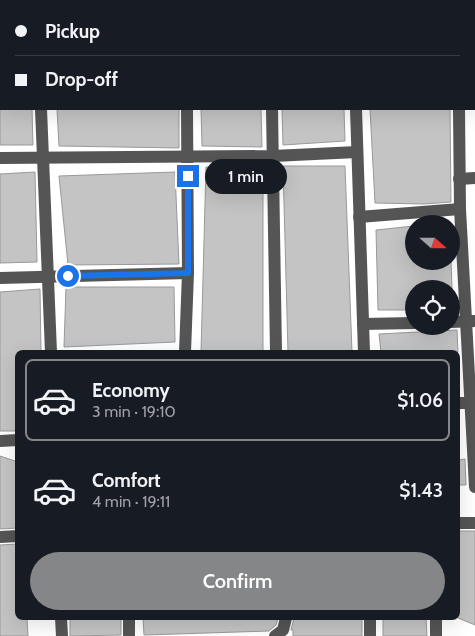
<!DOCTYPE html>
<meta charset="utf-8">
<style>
:root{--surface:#171b24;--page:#242831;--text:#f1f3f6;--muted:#9ea1a6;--line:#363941;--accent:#858687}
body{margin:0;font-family:Cabin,sans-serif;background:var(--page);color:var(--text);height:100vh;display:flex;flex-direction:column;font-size:19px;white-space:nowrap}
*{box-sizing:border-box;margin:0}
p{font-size:16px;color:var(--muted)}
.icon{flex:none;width:28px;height:28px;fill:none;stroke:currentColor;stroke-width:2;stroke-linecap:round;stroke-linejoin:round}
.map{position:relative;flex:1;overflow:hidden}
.side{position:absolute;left:15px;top:350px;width:445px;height:270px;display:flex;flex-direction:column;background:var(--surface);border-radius:8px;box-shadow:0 5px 20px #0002}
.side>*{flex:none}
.top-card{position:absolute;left:0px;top:0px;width:475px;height:110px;box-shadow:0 5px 20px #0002;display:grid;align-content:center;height:110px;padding:0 15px;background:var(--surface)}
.needle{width:32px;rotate:111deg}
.buttons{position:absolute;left:405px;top:215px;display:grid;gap:10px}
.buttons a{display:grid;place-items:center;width:55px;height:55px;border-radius:50%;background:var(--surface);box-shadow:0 5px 20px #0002;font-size:25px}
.end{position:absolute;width:22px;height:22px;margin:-11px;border:6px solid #1a73e8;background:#fff;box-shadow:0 0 0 2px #fff}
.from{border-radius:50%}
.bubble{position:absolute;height:35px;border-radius:18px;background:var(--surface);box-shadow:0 5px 20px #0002;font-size:16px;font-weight:600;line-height:35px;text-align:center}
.top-card b{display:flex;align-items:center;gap:18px;height:48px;font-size:19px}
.top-card b+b{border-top:1px solid var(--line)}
.top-card i{width:12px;height:12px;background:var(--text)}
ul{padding:9px 0 0;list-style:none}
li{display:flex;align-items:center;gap:15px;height:82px;margin:0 10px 8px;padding:0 5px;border:2px solid transparent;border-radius:8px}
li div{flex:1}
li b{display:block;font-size:19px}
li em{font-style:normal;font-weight:600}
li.current{border-color:var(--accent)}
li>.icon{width:45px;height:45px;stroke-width:1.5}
.action{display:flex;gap:10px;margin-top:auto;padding:10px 15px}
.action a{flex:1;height:58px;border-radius:30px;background:var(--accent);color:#fff;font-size:20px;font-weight:600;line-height:58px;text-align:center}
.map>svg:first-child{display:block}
</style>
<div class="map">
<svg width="475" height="636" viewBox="0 0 475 636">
<rect width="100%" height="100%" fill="#fff"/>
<!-- building -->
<g fill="#c4c4c4" stroke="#999">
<path d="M0 109H32L33 145H0Z"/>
<path d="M57 109H179V148L59 146Z"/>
<path d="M201 109H261L262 147 202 146Z"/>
<path d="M282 109H344L345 141 283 145Z"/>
<path d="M370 109H450L451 202 424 204 375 203Z"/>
<path d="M263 166V352H201L206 167Z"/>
<path d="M283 166H345L352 352H288Z"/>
<path d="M35 172 37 262 0 263V174Z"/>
<path d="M175 172 179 264 68 265 59 176Z"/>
<path d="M414 226V261H451L452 289H414V310H378L376 230Z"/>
<path d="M66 287H174L175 342 64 347Z"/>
<path d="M40 289 41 352H18V431H0V292Z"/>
<path d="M457 330 458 352H381L379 334Z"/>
<path d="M0 456 18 462V528L0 529Z"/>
<path d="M465 459 466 485H458V460Z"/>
<path d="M458 531H475V625L458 618Z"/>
<path d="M18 544V618H27L28 636H0V545Z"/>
<path d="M70 618H121V635L70 636Z"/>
<path d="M143 618H278L276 625 269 631 144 635Z"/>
<path d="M294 618H362V636H293V630H291Z"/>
<path d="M383 618H426L427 636H383Z"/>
</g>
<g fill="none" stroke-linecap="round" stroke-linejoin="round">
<!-- minor -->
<g stroke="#555" stroke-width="12">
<path d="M37 0V1"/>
<path d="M185 0V1"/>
<path d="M269 0V1"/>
<path d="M354 0V1"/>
<path d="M458 0V1"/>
<path d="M0 61H1"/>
<path d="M41 109 51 352"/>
<path d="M272 109 276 352"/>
<path d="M356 109 364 352"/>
<path d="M459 109 460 209 475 487"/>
<path d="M0 158 273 156 357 152"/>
<path d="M459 179 475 178"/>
<path d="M359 217 460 209"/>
<path d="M0 278 188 273"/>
<path d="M451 322 475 321"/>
<path d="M363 324 414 323"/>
<path d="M185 352 188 273 187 109"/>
<path d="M458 403H475"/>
<path d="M0 441 18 440"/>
<path d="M458 523H475"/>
<path d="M0 537 18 536"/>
<path d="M61 618 62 636"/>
<path d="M129 618V636"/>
<path d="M370 618V636"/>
<path d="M436 618V636"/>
<path d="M275 636 283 630 286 618"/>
</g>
</g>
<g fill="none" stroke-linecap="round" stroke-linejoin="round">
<!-- route -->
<path stroke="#1a73e8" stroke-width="6" d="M68 276 188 273V176"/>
</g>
</svg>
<div class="buttons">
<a><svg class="needle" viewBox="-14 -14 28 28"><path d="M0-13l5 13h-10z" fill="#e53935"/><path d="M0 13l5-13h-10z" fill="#9ea1a6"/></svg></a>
<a><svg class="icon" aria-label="locate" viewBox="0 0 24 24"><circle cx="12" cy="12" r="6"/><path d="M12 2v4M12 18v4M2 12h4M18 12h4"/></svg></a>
</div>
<i class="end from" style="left:68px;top:276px"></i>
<i class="end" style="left:188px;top:176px"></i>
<div class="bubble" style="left:205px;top:159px;width:82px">1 min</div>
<div class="top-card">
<b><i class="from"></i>Pickup</b>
<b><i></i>Drop-off</b>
</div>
<section class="side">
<ul>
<li class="current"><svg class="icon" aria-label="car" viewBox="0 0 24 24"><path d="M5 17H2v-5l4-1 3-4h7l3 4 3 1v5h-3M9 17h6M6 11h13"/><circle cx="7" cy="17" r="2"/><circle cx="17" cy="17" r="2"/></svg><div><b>Economy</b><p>3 min · 19:10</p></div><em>$1.06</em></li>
<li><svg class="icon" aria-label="car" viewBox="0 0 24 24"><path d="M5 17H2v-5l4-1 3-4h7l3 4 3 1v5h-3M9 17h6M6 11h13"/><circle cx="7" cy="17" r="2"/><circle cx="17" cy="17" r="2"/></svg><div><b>Comfort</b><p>4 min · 19:11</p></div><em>$1.43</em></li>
</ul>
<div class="action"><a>Confirm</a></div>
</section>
</div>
